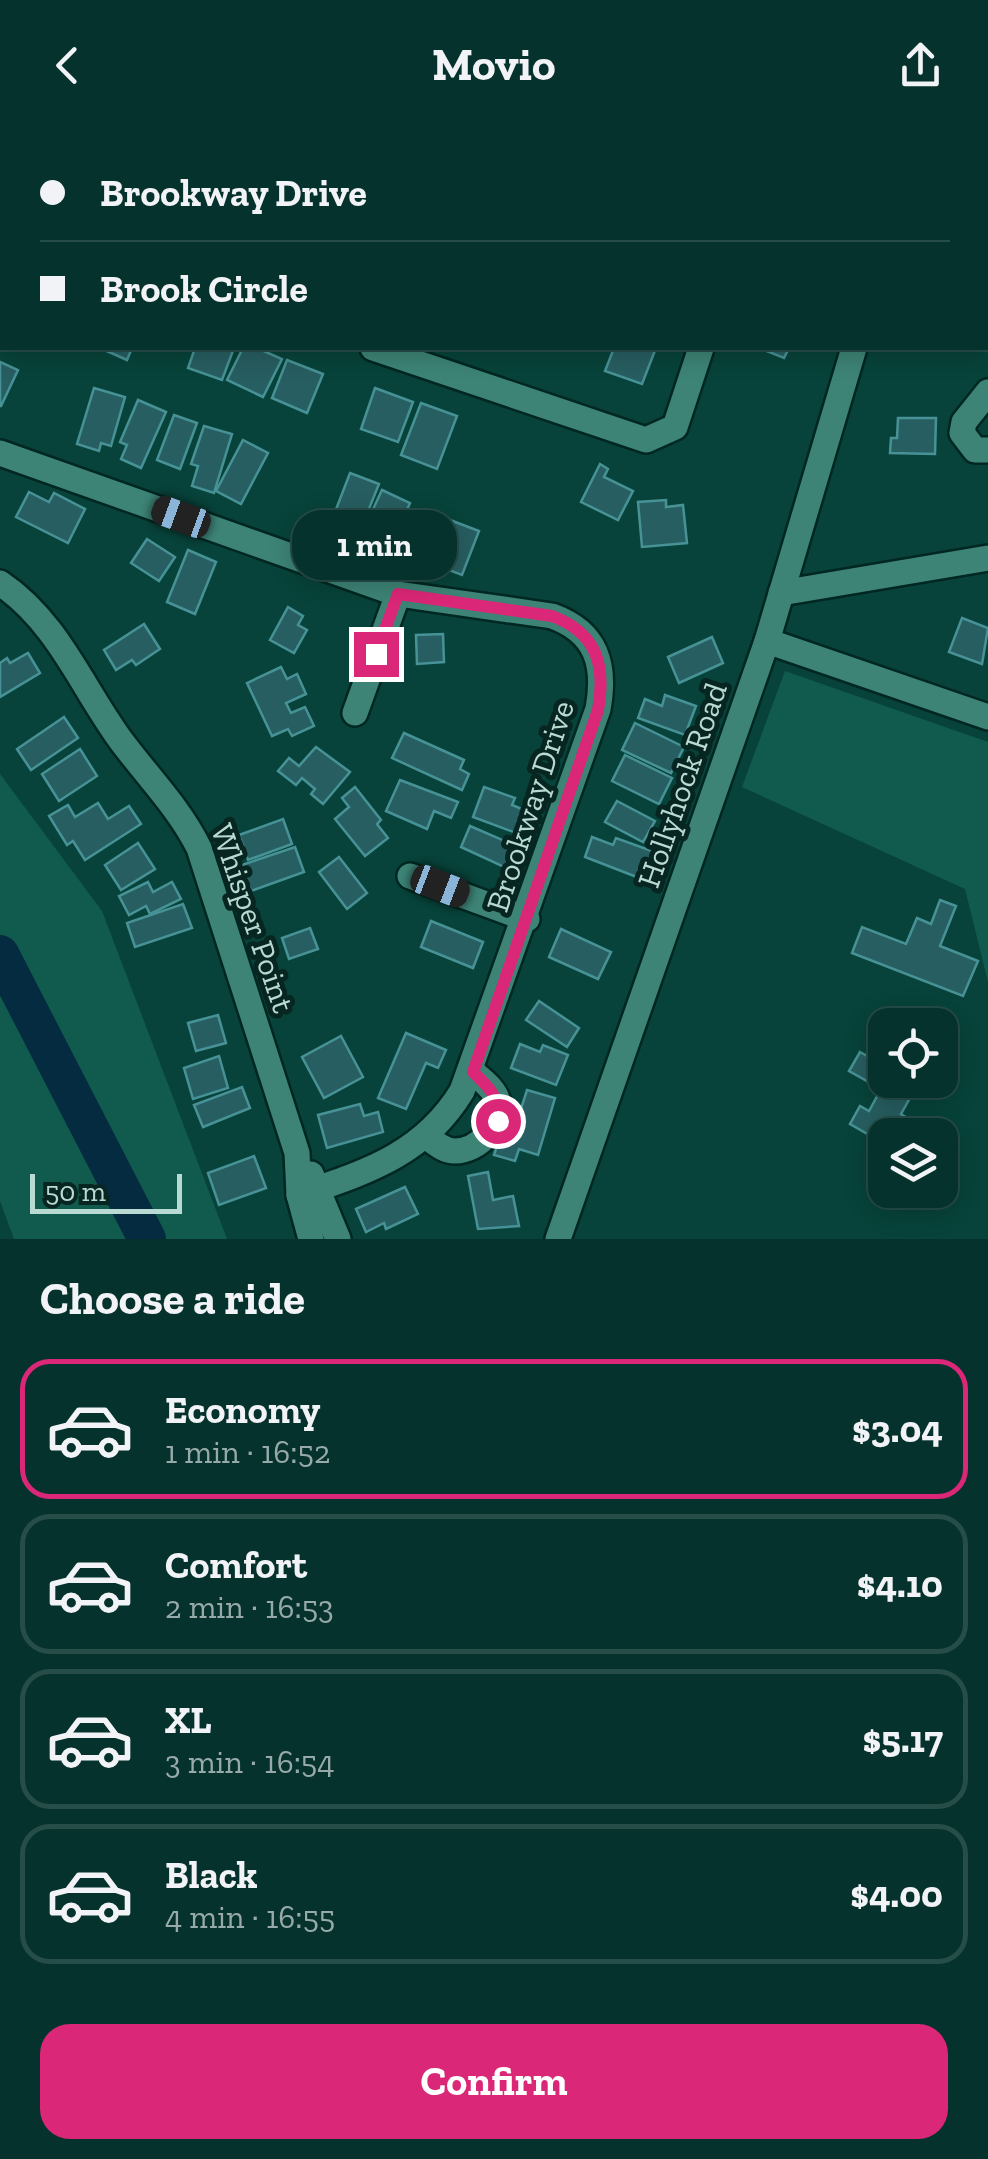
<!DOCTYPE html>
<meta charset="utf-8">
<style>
:root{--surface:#05322c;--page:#133e38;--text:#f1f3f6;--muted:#97aaa9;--line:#264d48;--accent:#db2777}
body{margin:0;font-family:"Zilla Slab",serif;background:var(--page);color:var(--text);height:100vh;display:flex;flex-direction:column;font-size:38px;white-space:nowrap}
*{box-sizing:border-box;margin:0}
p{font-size:32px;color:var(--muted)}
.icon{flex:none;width:55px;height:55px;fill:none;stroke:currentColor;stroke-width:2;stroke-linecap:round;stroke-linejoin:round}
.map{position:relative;height:1109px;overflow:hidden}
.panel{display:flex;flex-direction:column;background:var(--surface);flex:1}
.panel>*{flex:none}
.hud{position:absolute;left:0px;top:0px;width:990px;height:220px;box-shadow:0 5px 25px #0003,0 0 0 2px var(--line);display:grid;align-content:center;height:220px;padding:0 40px;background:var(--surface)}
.fabs{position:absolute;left:868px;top:878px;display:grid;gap:20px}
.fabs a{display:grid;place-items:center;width:90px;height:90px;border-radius:20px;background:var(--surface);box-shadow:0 5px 25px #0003,0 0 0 2px var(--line);font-size:50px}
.scale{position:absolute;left:30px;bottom:25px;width:152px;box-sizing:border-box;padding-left:10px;border:5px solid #b9dad2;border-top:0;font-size:28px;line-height:35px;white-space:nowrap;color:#b9dad2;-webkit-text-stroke:8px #082621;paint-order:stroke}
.end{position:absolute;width:45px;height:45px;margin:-22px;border:12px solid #db2777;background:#fff;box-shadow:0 0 0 5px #fff}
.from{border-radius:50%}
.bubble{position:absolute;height:70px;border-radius:30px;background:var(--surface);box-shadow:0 5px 25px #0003,0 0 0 2px var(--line);font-size:32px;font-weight:800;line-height:70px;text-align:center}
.car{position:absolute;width:30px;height:60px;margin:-30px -15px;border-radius:12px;box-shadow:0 0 8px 2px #0007;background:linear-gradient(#222 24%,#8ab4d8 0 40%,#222 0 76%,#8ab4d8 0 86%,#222 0)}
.hud b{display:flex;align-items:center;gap:35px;height:95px;font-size:38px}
.hud b+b{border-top:2px solid var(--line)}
.hud i{width:25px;height:25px;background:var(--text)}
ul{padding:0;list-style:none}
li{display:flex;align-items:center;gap:30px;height:140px;margin:0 20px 15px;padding:0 20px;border:5px solid var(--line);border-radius:30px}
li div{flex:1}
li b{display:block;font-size:38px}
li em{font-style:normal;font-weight:800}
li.selected{border-color:var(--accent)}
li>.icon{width:90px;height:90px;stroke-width:1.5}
h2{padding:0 40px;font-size:45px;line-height:120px}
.primary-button{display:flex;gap:20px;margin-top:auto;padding:20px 40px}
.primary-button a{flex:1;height:115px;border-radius:30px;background:var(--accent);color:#fff;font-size:40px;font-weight:800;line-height:115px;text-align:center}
header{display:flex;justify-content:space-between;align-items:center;height:130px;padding:0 40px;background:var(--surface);font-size:45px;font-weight:800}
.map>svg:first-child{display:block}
</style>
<header><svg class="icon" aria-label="back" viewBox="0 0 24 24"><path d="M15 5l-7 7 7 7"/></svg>Movio<svg class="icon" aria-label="share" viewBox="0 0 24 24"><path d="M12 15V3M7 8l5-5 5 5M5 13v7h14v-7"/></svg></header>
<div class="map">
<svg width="988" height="1109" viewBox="0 0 988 1109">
<rect width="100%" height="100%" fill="#07433a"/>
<!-- green -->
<g fill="#115a4e">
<path d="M785 541 988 612V852L965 759 742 657Z"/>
<path d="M0 644 102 781 227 1109H14L0 1071Z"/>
</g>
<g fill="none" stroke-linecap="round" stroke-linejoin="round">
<!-- river -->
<path stroke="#042b40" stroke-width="38" d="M0 824 147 1109"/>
</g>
<!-- building -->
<g fill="#275e61" stroke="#479296" stroke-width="2.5">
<path d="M100 218H132L127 230Z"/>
<path d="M195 218H234L222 250 188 238Z"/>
<path d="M243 218H257L282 229 263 267 227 250Z"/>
<path d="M614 218H656L642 254 605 241Z"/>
<path d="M759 218H789L784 228Z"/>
<path d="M287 230 323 244 307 283 272 268Z"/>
<path d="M0 232 18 240 1 276H0Z"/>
<path d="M94 258 125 267 111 316 101 313 99 321 77 314Z"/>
<path d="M375 258 413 272 398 312 361 299Z"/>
<path d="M138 270 166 282 141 338 121 329 127 315 120 312Z"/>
<path d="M421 273 457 286 437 339 401 325Z"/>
<path d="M174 285 197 293 180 339 157 330Z"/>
<path d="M898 288H936L935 324 890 323 891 308H897Z"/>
<path d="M204 296 232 304 214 363 192 356 198 336 191 334Z"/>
<path d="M243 310 268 323 241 374 216 361Z"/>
<path d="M600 334 608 339 604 347 633 361 618 390 581 372Z"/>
<path d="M350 343 379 354 358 406 330 395Z"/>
<path d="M382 360 410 373 391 416 362 403Z"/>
<path d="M29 362 49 372 54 363 85 379 68 413 16 387Z"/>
<path d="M666 370V377L683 375 687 413 642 417 638 372Z"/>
<path d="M450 390 479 401 462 445 433 434Z"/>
<path d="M147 409 175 427 159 451 131 433Z"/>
<path d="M188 420 216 432 195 484 167 472Z"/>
<path d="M288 477 303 486 298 495 307 500 294 523 270 510Z"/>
<path d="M962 488 988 498 982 534 949 522Z"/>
<path d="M144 494 160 519 136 535 132 530 116 540 104 520Z"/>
<path d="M443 504 444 532 417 534 416 505Z"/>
<path d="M712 507 723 533 679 553 668 527Z"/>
<path d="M28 523 40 543 0 567V533L7 528 10 533Z"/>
<path d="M281 537 287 549 297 544 306 564 286 573 291 583 305 577 314 596 292 606 288 599 272 606 247 553Z"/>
<path d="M665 565 696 576 685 605 638 588 645 569 662 576Z"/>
<path d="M64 587 78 608 31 640 17 619Z"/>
<path d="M635 593 684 617 671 643 622 620Z"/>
<path d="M404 603 464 630 460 639 469 644 462 660 392 628Z"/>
<path d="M316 617 350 642 323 674 311 664 315 659 302 648 296 655 278 641 289 628 299 636Z"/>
<path d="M80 619 97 646 59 671 42 644Z"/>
<path d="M625 625 672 648 659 674 612 651Z"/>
<path d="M400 650 458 672 451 688 434 681 427 699 386 681Z"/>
<path d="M355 657 381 690 377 694 388 708 365 726 335 689 349 677 342 668Z"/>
<path d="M484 657 515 668 512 675 532 683 524 706 473 687Z"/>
<path d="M617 671 655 691 643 712 605 692Z"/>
<path d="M98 673 108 689 129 676 141 694 85 730 73 711 67 715 49 686 68 675 75 687Z"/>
<path d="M283 689 292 714 248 730 239 705Z"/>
<path d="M470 696 521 718 511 740 461 717Z"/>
<path d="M592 707 613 715 616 708 652 721 642 749 585 727Z"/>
<path d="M138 713 155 739 121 760 105 735Z"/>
<path d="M295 717 304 742 251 761 242 735Z"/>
<path d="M339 727 367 763 347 779 319 742Z"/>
<path d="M148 752 153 762 172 752 181 769 150 784 146 776 129 785 119 766Z"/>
<path d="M940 770 956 776 940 816 978 831 963 866 852 823 862 797 906 814 917 788 931 794Z"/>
<path d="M183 774 192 798 135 817 127 793Z"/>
<path d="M431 791 483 812 473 838 421 817Z"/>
<path d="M310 798 318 819 289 829 282 808Z"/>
<path d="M561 799 611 822 598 849 549 827Z"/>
<path d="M539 871 579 898 567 917 526 890Z"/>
<path d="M218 885 226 913 196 921 188 893Z"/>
<path d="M406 903 446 920 438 938 426 933 406 979 378 968Z"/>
<path d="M341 906 363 947 324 968 302 927Z"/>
<path d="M520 914 540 922 543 915 568 925 556 955 511 938Z"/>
<path d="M860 922 885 936V950H904L898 961 910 968 901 984 912 991 904 1005H885V1014L850 994 860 976 869 981 881 959 849 941Z"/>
<path d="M219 926 228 958 193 969 184 938Z"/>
<path d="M242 957 250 978 203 997 194 975Z"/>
<path d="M527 960 555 968 538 1025 519 1019 515 1031 494 1025 501 1003 512 1007Z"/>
<path d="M360 974 364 986 378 982 383 1002 327 1018 318 985Z"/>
<path d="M254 1026 266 1058 219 1075 208 1043Z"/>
<path d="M488 1042 493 1070 513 1066 519 1096 478 1099 468 1046Z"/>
<path d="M405 1057 418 1084 386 1099 384 1093 366 1102 356 1079Z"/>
</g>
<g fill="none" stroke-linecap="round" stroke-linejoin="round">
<!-- minor casing -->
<g stroke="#002721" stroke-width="30">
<g id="minor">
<path d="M462 0 470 2"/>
<path d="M767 2 768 0"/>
<path d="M917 2 918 0"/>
<path d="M0 87 2 88"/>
<path d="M373 218 646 310 675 297 701 218"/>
<path d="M988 262 964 292 962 303 975 320H988"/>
<path d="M0 323 398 464 552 486C597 502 606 535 598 579L462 961C423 1025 366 1042 299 1065"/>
<path d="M0 453C58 492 82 558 122 612 149 648 179 678 199 718L297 1023 299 1065 311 1109"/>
<path d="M781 463 988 428"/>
<path d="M767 511 988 587"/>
<path d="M355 583 398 464"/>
<path d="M410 746 527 789"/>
<path d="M427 1007C435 1013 444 1021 455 1021 478 1021 503 995 498 972 495 959 482 950 473 942"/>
<path d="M311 1044 338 1109"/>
<path d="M558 1109 767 511 854 218"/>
</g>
</g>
<!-- minor -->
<use href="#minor" stroke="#3d8476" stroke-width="25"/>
</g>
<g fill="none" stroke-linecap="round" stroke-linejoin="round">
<!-- route -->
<path stroke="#db2777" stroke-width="12" d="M376 524 398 464 552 486C597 503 606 535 598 580L473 942C490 958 499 966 498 991"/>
</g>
<g text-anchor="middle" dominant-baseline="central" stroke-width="10" stroke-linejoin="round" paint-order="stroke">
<!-- street labels -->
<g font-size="32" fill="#b9dad2" stroke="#082621">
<text transform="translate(682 655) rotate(-71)">Hollyhock Road</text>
<text transform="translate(530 676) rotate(-72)">Brookway Drive</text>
<text transform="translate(253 788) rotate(71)">Whisper Point</text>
</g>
</g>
</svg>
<div class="fabs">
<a><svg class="icon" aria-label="locate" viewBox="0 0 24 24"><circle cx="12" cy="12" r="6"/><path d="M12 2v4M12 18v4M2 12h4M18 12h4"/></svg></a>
<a><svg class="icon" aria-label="layers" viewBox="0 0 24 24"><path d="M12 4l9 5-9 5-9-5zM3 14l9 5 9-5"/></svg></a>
</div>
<div class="scale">50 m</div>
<i class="end from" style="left:498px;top:991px"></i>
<i class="end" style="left:376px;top:524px"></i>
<div class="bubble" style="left:292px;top:380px;width:165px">1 min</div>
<i class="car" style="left:181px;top:387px;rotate:290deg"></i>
<i class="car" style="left:440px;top:756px;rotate:111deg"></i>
<div class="hud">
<b><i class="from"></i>Brookway Drive</b>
<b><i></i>Brook Circle</b>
</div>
</div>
<section class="panel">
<h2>Choose a ride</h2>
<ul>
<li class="selected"><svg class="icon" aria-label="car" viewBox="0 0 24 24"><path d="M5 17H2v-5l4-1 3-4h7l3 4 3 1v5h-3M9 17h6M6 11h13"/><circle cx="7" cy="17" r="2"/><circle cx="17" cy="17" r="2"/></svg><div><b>Economy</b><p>1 min · 16:52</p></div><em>$3.04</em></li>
<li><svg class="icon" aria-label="car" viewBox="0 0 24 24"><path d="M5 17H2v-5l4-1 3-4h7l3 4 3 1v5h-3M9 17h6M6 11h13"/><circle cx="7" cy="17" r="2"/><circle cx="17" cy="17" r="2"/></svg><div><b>Comfort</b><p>2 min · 16:53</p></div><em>$4.10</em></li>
<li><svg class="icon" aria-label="car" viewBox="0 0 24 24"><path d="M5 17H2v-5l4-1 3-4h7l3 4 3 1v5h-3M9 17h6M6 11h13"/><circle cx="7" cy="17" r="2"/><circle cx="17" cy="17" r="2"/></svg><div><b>XL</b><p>3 min · 16:54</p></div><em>$5.17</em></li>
<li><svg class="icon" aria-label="car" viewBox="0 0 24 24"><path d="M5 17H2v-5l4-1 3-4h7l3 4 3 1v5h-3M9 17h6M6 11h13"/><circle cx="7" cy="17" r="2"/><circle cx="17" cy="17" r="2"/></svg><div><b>Black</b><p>4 min · 16:55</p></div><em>$4.00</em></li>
</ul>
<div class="primary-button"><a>Confirm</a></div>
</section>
